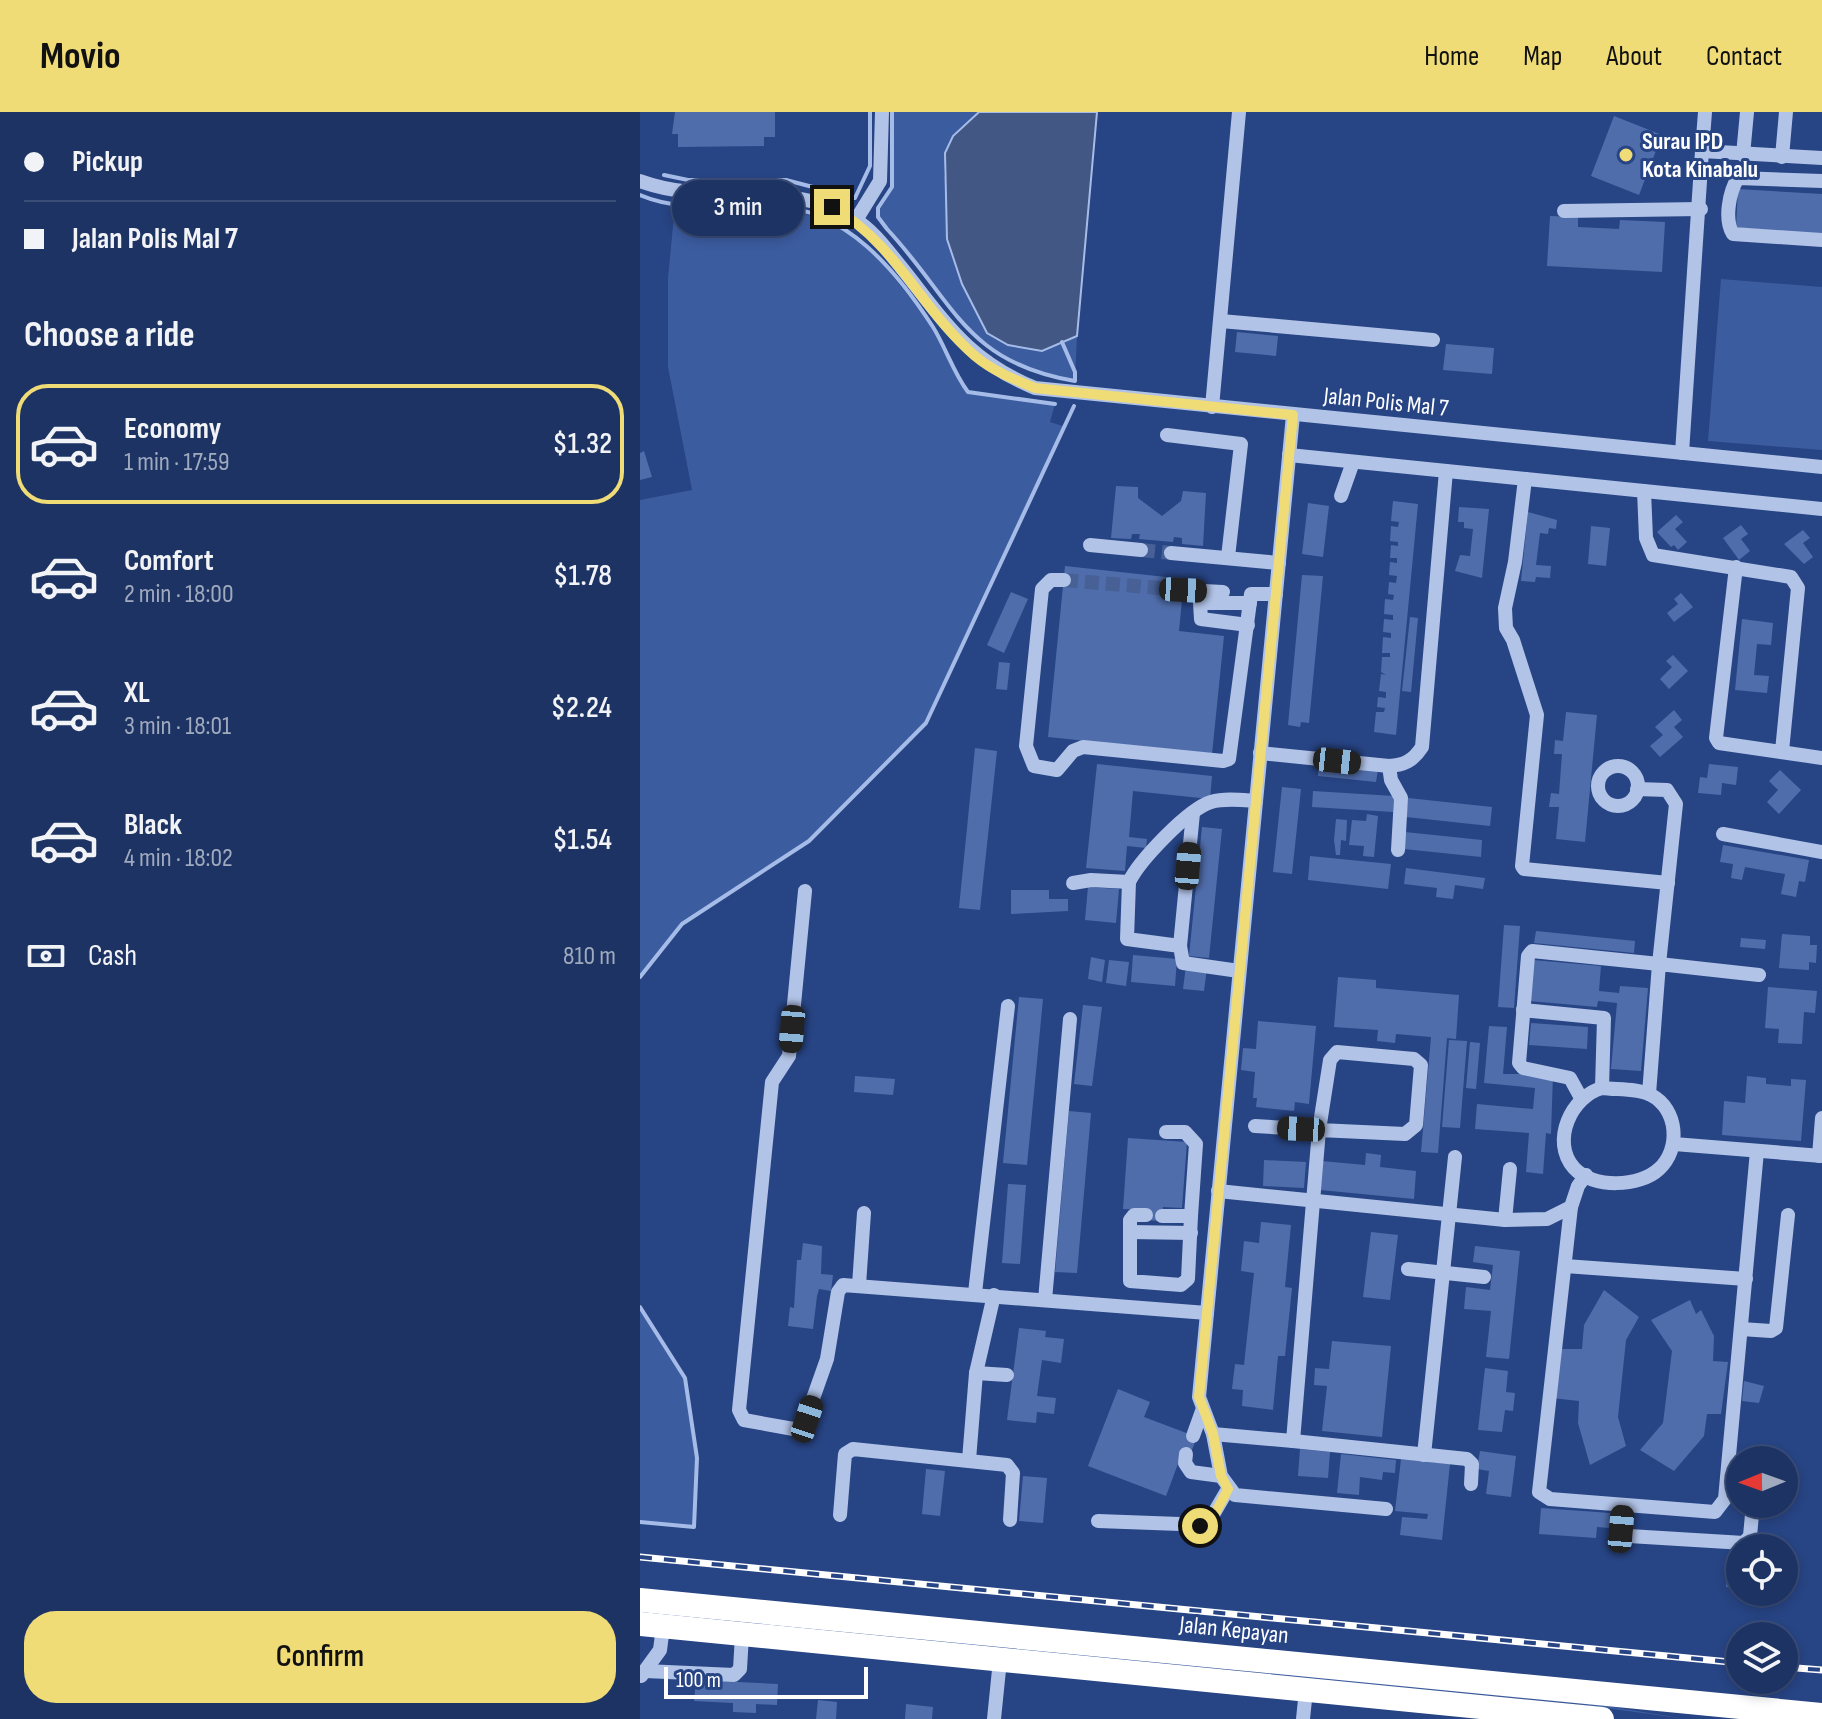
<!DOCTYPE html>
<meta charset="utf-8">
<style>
:root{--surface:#1d3363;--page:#2a3f6c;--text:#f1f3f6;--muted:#a0aabe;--line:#3b4e78;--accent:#efdc77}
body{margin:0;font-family:"Sofia Sans Condensed",sans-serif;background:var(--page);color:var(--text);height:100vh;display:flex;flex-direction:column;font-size:30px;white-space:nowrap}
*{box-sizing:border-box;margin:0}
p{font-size:26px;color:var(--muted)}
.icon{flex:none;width:44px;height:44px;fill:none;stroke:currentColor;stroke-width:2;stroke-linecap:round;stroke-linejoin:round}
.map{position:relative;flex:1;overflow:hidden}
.side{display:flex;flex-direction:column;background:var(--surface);width:640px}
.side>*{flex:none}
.banner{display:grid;align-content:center;height:176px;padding:0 24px;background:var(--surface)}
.needle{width:52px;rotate:269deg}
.controls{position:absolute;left:1086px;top:1334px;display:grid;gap:16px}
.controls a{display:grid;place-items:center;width:72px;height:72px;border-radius:50%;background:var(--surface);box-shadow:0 4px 12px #0003,0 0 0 2px var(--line);font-size:40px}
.scale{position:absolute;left:24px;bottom:20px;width:204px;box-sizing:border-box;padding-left:8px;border:4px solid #fff;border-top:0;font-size:22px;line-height:28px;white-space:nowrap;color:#fff;-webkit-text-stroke:6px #274484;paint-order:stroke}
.end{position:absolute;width:36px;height:36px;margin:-18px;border:10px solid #efdc77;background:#111;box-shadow:0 0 0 4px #111}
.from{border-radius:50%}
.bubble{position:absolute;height:56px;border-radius:28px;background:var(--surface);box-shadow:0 4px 12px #0003,0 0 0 2px var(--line);font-size:26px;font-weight:600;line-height:56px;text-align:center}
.car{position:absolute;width:24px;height:48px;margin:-24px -12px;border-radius:10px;box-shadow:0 0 6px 2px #0007;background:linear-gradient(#222 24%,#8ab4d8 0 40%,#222 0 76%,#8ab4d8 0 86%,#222 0)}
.banner b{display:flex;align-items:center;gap:28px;height:76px;font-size:30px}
.banner b+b{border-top:2px solid var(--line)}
.banner i{width:20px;height:20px;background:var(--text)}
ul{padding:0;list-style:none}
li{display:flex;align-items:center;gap:24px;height:120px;margin:0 16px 12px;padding:0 8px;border:4px solid transparent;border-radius:32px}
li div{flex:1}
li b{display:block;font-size:30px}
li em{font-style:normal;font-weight:600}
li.active{border-color:var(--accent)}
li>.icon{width:72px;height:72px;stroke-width:1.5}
h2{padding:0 24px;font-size:36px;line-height:96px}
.pay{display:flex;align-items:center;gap:20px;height:88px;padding:0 24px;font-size:30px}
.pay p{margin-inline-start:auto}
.cta{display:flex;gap:16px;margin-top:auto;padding:16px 24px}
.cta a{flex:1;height:92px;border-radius:32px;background:var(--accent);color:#111;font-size:32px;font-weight:600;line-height:92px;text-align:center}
header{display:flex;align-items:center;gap:48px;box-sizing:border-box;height:112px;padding:0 40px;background:var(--accent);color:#111}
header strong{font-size:38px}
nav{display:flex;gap:44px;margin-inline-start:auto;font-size:28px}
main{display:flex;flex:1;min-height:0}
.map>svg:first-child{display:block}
</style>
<header>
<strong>Movio</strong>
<nav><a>Home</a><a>Map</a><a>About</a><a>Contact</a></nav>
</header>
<main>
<section class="side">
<div class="banner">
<b><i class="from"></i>Pickup</b>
<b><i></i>Jalan Polis Mal 7</b>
</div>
<h2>Choose a ride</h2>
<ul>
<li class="active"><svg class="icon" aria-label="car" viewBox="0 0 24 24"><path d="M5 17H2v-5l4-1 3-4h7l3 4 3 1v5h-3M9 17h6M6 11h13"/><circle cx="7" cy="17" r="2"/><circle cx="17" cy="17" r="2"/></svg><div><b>Economy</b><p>1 min · 17:59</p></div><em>$1.32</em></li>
<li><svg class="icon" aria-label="car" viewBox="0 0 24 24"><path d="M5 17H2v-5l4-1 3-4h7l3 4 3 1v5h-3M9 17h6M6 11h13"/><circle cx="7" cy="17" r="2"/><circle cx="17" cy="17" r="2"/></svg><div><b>Comfort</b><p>2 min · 18:00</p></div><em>$1.78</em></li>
<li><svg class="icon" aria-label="car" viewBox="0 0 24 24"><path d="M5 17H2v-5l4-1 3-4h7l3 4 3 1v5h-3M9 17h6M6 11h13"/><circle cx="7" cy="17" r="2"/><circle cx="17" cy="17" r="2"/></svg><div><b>XL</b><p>3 min · 18:01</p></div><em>$2.24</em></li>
<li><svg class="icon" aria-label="car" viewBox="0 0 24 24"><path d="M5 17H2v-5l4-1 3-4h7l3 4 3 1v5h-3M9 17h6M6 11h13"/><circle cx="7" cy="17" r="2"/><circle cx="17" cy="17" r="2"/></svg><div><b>Black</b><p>4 min · 18:02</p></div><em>$1.54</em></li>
</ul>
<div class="pay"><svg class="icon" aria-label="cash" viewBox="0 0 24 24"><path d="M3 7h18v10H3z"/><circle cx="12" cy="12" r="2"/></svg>Cash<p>810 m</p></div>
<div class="cta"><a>Confirm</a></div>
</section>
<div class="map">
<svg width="1182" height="1607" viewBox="0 0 1182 1607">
<rect width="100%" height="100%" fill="#274484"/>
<!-- green -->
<g fill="#3c5ca0">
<path d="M252 0H339C317 21 306 32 304 63L402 239 437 224 435 269C398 263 367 252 338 228L238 105V96L252 75Z"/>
<path d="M35 93 144 95 203 114 240 148 293 215 328 280 415 292 410 310 426 315 286 611 169 729 42 812 0 865V388L52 378 28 255V166Z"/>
<path d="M1081 167 1182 175V338L1068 329Z"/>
<path d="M0 1195 45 1266 57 1346 54 1415 0 1410Z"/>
<path d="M0 1496 961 1593 1046 1607 936 1592 0 1501Z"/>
</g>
<!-- water -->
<path fill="#435785" stroke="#a6bce8" stroke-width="2" d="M339 0H457L437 224 402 239 368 233 347 221 322 172 307 127 305 41 313 24Z"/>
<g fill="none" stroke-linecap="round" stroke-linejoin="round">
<!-- stream -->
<g stroke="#a6bce8" stroke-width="4">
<path d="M252 0V75L238 96V105L247 117C315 190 324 250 435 269V260L422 230"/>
<path d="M24 63 48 68H146L215 86 230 54V0"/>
<path d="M0 83C42 101 89 92 134 94 206 97 256 158 293 215 306 236 313 260 328 280L415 292"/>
<path d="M0 865 42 812 169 729 286 611 434 294"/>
<path d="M0 1195 45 1266 57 1346 54 1415 0 1410"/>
</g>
</g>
<!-- building -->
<g fill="#506dab">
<path d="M35 0H135V25H124V34L38 35V22H32Z"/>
<path d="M974 4 1022 23 999 83 951 64Z"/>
<path d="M1098 77 1182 82V122L1096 116Z"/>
<path d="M910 104 938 105V115L979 117 980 108 1025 110 1022 160 907 154Z"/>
<path d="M597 220 638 224 636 244 595 240Z"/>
<path d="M806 232 854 236 852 262 803 258Z"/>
<path d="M4 339 12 365 0 368V341Z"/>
<path d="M476 374 498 375V386L522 404 541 389 543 379 566 381 563 434 542 432V426L534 425 533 430 499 427 500 422H492L491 427 471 426Z"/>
<path d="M753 389 778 392 756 623 734 620 736 600H744L745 596 737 595 738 585 746 586V580L739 579 741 562 746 563 741 560 742 545H750V541H742L743 525 751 526V521L743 520 744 507 753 508V503L744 502 745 487 753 488 754 483 748 482 749 470 756 471 757 464 749 463 750 450 757 451V446H750L751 433 758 434V430L750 429 751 414 758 415 759 410 751 409Z"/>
<path d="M668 391 689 394 683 445 662 442Z"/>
<path d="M819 395 849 397 842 466 815 459 820 443 830 444 833 417 824 416V410H818Z"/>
<path d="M888 400 917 408 916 417 909 416 908 422 900 421 896 453 911 454 910 466 896 465 895 470 881 469Z"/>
<path d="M1036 403 1043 410 1035 417 1047 430 1038 438 1034 433 1031 435 1017 420Z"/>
<path d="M1101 413 1108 422 1101 427 1110 439 1099 448 1083 426Z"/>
<path d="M951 414 970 416 966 454 948 452Z"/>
<path d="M1163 418 1170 426 1163 431 1173 445 1164 452 1144 432Z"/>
<path d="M425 454 544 467 539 519 584 524 572 642 408 625Z"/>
<path d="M662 463 683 464 669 611 661 610 660 615 648 613Z"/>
<path d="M371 480 388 487 364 541 347 533Z"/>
<path d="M1041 481 1053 495 1034 510 1027 501 1038 492 1034 487Z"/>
<path d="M770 505 778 506 771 580 762 579Z"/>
<path d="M1102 507 1133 511 1131 533 1117 532 1114 563 1129 564 1127 581 1095 578Z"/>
<path d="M1033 543 1048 559 1029 577 1020 567 1032 555 1026 549Z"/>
<path d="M359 550 370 551 367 578 356 577Z"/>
<path d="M1034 598 1042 608 1034 615 1043 625 1020 645 1010 634 1023 623 1015 615Z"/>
<path d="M926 600 957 603 945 730 916 727 919 695H909L911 681 919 682 922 642H914L915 628 923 629Z"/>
<path d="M335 636 357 639 340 798 319 796Z"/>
<path d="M457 652 572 664 570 687 493 679 489 725 507 727 506 736 487 734 485 759 446 756Z"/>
<path d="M679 652 738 658 736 670 678 664Z"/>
<path d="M1069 652 1098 655 1096 673 1082 671 1081 683 1058 681 1060 665 1067 666Z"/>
<path d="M1140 658 1161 678 1139 702 1127 690 1138 678 1129 669Z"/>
<path d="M642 675 661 677 652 762 633 760Z"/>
<path d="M673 679 754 684 753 700 672 695Z"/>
<path d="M768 686 852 695 850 714 766 705Z"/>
<path d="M727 702 738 704 734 745 723 744 724 734 709 733 712 708 726 709Z"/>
<path d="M696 707 707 708 706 729 701 728 700 743H696L694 728Z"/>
<path d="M562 715 582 717 569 846 549 844Z"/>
<path d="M765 720 842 728 841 745 764 737Z"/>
<path d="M1083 733 1169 748 1165 770 1159 769 1156 785 1141 782 1145 762 1105 755 1102 768 1091 766 1093 752 1080 750Z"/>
<path d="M670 744 751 752 748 777 668 768Z"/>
<path d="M766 756 845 766 843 777 815 773 813 787 796 785 797 776 764 772Z"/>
<path d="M448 775 479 777 476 811 445 808Z"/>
<path d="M371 778H409V787H428V799L371 802Z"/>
<path d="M864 813 880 814 874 896 858 895Z"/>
<path d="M896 819 995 829 994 841 894 831Z"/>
<path d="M1142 822 1170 824V833H1177L1176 851 1169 850V858L1139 856Z"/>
<path d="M1101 826 1126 828 1125 837 1100 835Z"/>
<path d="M493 843 537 847 535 874 491 870Z"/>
<path d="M451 845 465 848 462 870 448 867Z"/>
<path d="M469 848 489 850 486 874 466 871Z"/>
<path d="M893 848 961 854 959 879 979 881 980 874 1008 876 1001 959 971 957 977 891 958 889 957 895 889 889Z"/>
<path d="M546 854 567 856 564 879 543 877Z"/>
<path d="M698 865 736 868V876L819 883 816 927 807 926 798 1041 781 1040 791 925 756 922 755 931 737 929 738 918 694 915Z"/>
<path d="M1128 875 1177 879 1175 901 1164 900 1162 932 1138 931 1139 917 1125 916Z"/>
<path d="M379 885 403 887 387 1053 363 1051Z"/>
<path d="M443 893 462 895 452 974 434 972Z"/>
<path d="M618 909 676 914 669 992 655 990 654 999 616 995 617 986H613L615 960 601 958 603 936 616 937Z"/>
<path d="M891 911 948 915 947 937 889 933Z"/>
<path d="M849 914 867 915 863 962H913L911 1022 906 1021 903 1062 886 1060 889 1021 835 1017 837 992 893 997 895 976 844 971Z"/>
<path d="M809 928 827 929 820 1016 802 1015Z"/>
<path d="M830 930 840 931 836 977 826 976Z"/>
<path d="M215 964 255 967 253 983 214 980Z"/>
<path d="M1107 964 1126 966V972L1151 974V967L1166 968 1161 1029 1082 1023 1084 989 1105 991Z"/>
<path d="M429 999 451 1001 437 1161 415 1160Z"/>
<path d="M488 1026 547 1030 542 1096 523 1095 522 1109 505 1108 506 1098 483 1097Z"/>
<path d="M726 1041 741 1043 740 1055 776 1059 774 1087 680 1078 682 1049 725 1053Z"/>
<path d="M624 1048 666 1050 664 1076 623 1074Z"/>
<path d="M368 1072 386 1073 380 1152 362 1151Z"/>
<path d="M621 1110 651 1113 645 1175 652 1176 645 1244H638L633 1298 602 1294 603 1278 592 1277 595 1252 604 1253 614 1161 601 1159 604 1129 619 1131Z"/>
<path d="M731 1120 758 1123 750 1188 723 1185Z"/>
<path d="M163 1131 182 1134 181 1162 193 1163 191 1179 179 1177 177 1184 173 1217 148 1214 150 1195 154 1196 157 1148H161Z"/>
<path d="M835 1134 880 1139 869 1247 846 1245 851 1199 824 1197 826 1175 850 1178 853 1153 833 1150Z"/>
<path d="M964 1178 999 1205 986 1228 978 1305 986 1334 950 1353 938 1311 939 1289 912 1286 916 1237H942L944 1213Z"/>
<path d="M1050 1188 1056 1202 1061 1198 1074 1224 1073 1249 1088 1250 1081 1302H1067L1064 1324 1034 1359 1000 1338 1023 1311 1032 1239 1011 1208Z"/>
<path d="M379 1216 406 1219 405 1225 424 1227 421 1251 402 1248 397 1284 416 1286 414 1302 397 1300 396 1311 367 1308Z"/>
<path d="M692 1229 751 1234 742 1325 682 1319 687 1274 674 1273 675 1256 689 1257Z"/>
<path d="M845 1256 868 1259 866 1280 875 1281 873 1299 865 1298 862 1320 838 1318Z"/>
<path d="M1104 1269 1124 1274 1119 1291 1102 1289Z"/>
<path d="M478 1277 510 1290 504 1305 557 1325 550 1343 542 1341 526 1384 448 1354Z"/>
<path d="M660 1337 690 1340 688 1366 658 1364Z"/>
<path d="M840 1339 876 1344 871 1385 846 1382 849 1359 837 1357Z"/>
<path d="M701 1342 756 1348 755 1361 743 1360 742 1368 720 1365 719 1383 697 1381Z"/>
<path d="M761 1347 810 1352 802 1428 760 1423 762 1405 787 1407 788 1402 755 1399Z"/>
<path d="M286 1357 305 1359 300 1404 282 1402Z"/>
<path d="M383 1364 407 1366 403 1411 379 1409Z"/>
<path d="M901 1396 970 1401 969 1416 957 1415 956 1426 899 1422Z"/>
<path d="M1089 1440 1100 1441V1476L1086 1475Z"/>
<path d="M56 1568 138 1572 137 1593 116 1592V1601L93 1600V1591L54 1589Z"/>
<path d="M178 1588 197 1590 196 1607H176Z"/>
<path d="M266 1592 293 1595 292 1607H265Z"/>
</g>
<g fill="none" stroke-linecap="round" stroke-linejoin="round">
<!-- minor-tunnel -->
<g stroke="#476096" stroke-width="14" stroke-dasharray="14 7" stroke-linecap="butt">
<path d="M501 438 531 441"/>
<path d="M424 468 543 478"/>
</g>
<!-- minor -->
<g stroke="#b1c3e7" stroke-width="14">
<path d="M1065 0 1062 39 1182 46"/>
<path d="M1103 43 1107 0"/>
<path d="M1142 45 1146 0"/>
<path d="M0 69C74 96 142 64 214 107 233 118 247 138 261 155 305 210 327 248 395 276L1182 355"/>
<path d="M1182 69 1098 66C1089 80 1084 108 1093 122L1182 128"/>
<path d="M924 99 1061 97"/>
<path d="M216 108 240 69 242 0"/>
<path d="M581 209 793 228"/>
<path d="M572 295 599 0"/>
<path d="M653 303 559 1285 573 1322 581 1364 595 1383 746 1397"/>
<path d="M527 323 601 332 588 445"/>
<path d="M1042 341 1062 39"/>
<path d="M649 343 1182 397"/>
<path d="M885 367 875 450 865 496 866 516 873 528 897 603 882 754 884 757 1028 771"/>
<path d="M1004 379 1006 426 1013 443 1151 465 1158 476 1142 639"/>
<path d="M701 384 713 350"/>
<path d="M450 433 501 438"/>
<path d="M531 441 639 451"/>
<path d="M1096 455 1076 626 1079 631 1182 646"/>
<path d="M424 468H411L402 477 386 634 394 654 417 658 433 639 443 635 583 649 589 647 611 482H636"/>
<path d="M543 478 583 480"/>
<path d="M608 513 561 507 560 491H610"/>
<path d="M620 641 749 654C764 653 773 649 782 635L806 359"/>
<path d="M749 654 751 668 761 686 758 738"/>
<circle cx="978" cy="674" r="20"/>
<path d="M1083 722 1182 740"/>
<path d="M489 770 487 827 540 834 543 851 599 859"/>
<path d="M433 771 451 768 489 770C499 749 548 697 571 690 585 686 601 688 616 689"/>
<path d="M165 779 149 944 132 970 99 1298 104 1308 159 1318 164 1312 187 1247 198 1180 203 1173 567 1201"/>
<path d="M540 834 553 701"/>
<path d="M883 898 964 906 962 976"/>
<path d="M962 976C977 978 997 976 1011 983 1038 997 1041 1037 1019 1057 1000 1075 953 1077 934 1056 910 1029 932 984 962 976Z"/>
<path d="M1009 982 1019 852 1119 863"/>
<path d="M941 986 930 966 883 956 879 951 888 844 892 839 1019 852 1036 692 1027 678 997 677"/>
<path d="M615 1014 679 1018 690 948 697 940 774 947 781 953 776 1013 765 1022 679 1018 653 1329 827 1347 832 1352 831 1372"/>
<path d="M526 1020H545L556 1032 551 1104"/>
<path d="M1034 1032 1182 1044"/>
<path d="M1179 1044 1182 1006"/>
<path d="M946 1063 938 1074 931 1095 899 1380 910 1387 1075 1400 1085 1387 1117 1039"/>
<path d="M578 1079 865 1108 907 1107 931 1095"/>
<path d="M506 1103H494L490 1108V1169L541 1173 548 1167 551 1104H522"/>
<path d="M865 1108 870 1057"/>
<path d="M490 1120 551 1121"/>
<path d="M925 1154 1106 1167"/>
<path d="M768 1157 844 1165"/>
<path d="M219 1173 224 1101"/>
<path d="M335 1181 368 894"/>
<path d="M405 1188 430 907"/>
<path d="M1101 1217 1131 1219 1136 1216 1148 1103"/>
<path d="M336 1261 367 1263"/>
<path d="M573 1322 653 1329"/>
<path d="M553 1324 562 1299"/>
<path d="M546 1342 545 1351 551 1360 581 1364"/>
<path d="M784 1343 815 1045"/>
<path d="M329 1348 336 1261 354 1183"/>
<path d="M983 1394 981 1417 989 1424 1104 1431 1110 1424 1113 1392"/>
<path d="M200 1403 205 1342 213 1337 367 1353 373 1361 370 1408"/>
<path d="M458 1409 567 1413 588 1377"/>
<path d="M5 1559 94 1563 100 1557 102 1523"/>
<path d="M1 1564 20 1538 23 1515"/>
<path d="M354 1607 360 1548"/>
<path d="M663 1607 666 1578"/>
</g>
<!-- highway -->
<g stroke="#fff" stroke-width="24">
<path d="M0 1488 1182 1603"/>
<path d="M0 1512 962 1607"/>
</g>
<!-- rail casing -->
<g stroke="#fff" stroke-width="7">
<g id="rail">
<path d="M0 1445 1100 1551"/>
<path d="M1144 1555 1182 1558"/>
</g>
</g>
<!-- rail -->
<use href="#rail" stroke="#274484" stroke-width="4" stroke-dasharray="12" stroke-linecap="butt"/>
</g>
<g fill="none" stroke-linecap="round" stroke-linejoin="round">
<!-- route -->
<path stroke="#efdc77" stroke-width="10" d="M192 95C257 132 281 197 335 244 353 259 373 267 395 276L653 303 559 1285 573 1322 581 1364 588 1377 572 1407 560 1414"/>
</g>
<!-- markers -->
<circle fill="#efdc77" stroke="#274484" stroke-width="3" cx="986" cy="43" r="8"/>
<g text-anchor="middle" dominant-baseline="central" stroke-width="6" stroke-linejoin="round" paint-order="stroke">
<!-- poi labels -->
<g font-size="24" font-weight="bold" fill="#fff" stroke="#274484" text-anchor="start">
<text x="1002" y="29">Surau IPD<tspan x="1002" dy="28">Kota Kinabalu</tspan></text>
</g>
<!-- street labels -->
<g font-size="24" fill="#fff" stroke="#274484">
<text transform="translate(746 290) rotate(6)">Jalan Polis Mal 7</text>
<text transform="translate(594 1518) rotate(6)">Jalan Kepayan</text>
</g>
</g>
</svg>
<div class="controls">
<a><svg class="needle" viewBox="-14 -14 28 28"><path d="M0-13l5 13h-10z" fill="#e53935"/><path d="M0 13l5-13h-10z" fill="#a0aabe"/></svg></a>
<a><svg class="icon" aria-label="locate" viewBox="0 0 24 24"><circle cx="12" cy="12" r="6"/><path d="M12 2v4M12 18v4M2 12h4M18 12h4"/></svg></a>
<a><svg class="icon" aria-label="layers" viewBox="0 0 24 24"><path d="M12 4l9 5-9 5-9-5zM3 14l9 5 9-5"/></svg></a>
</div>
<div class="scale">100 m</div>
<i class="end from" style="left:560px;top:1414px"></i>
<i class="end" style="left:192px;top:95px"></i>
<div class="bubble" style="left:32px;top:68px;width:132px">3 min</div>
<i class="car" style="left:543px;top:478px;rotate:93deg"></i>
<i class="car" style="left:697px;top:649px;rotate:96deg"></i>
<i class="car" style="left:548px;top:754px;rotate:5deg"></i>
<i class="car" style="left:152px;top:917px;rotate:185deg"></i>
<i class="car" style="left:661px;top:1017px;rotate:273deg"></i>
<i class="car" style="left:167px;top:1307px;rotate:18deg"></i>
<i class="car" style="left:981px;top:1417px;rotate:5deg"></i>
</div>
</main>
